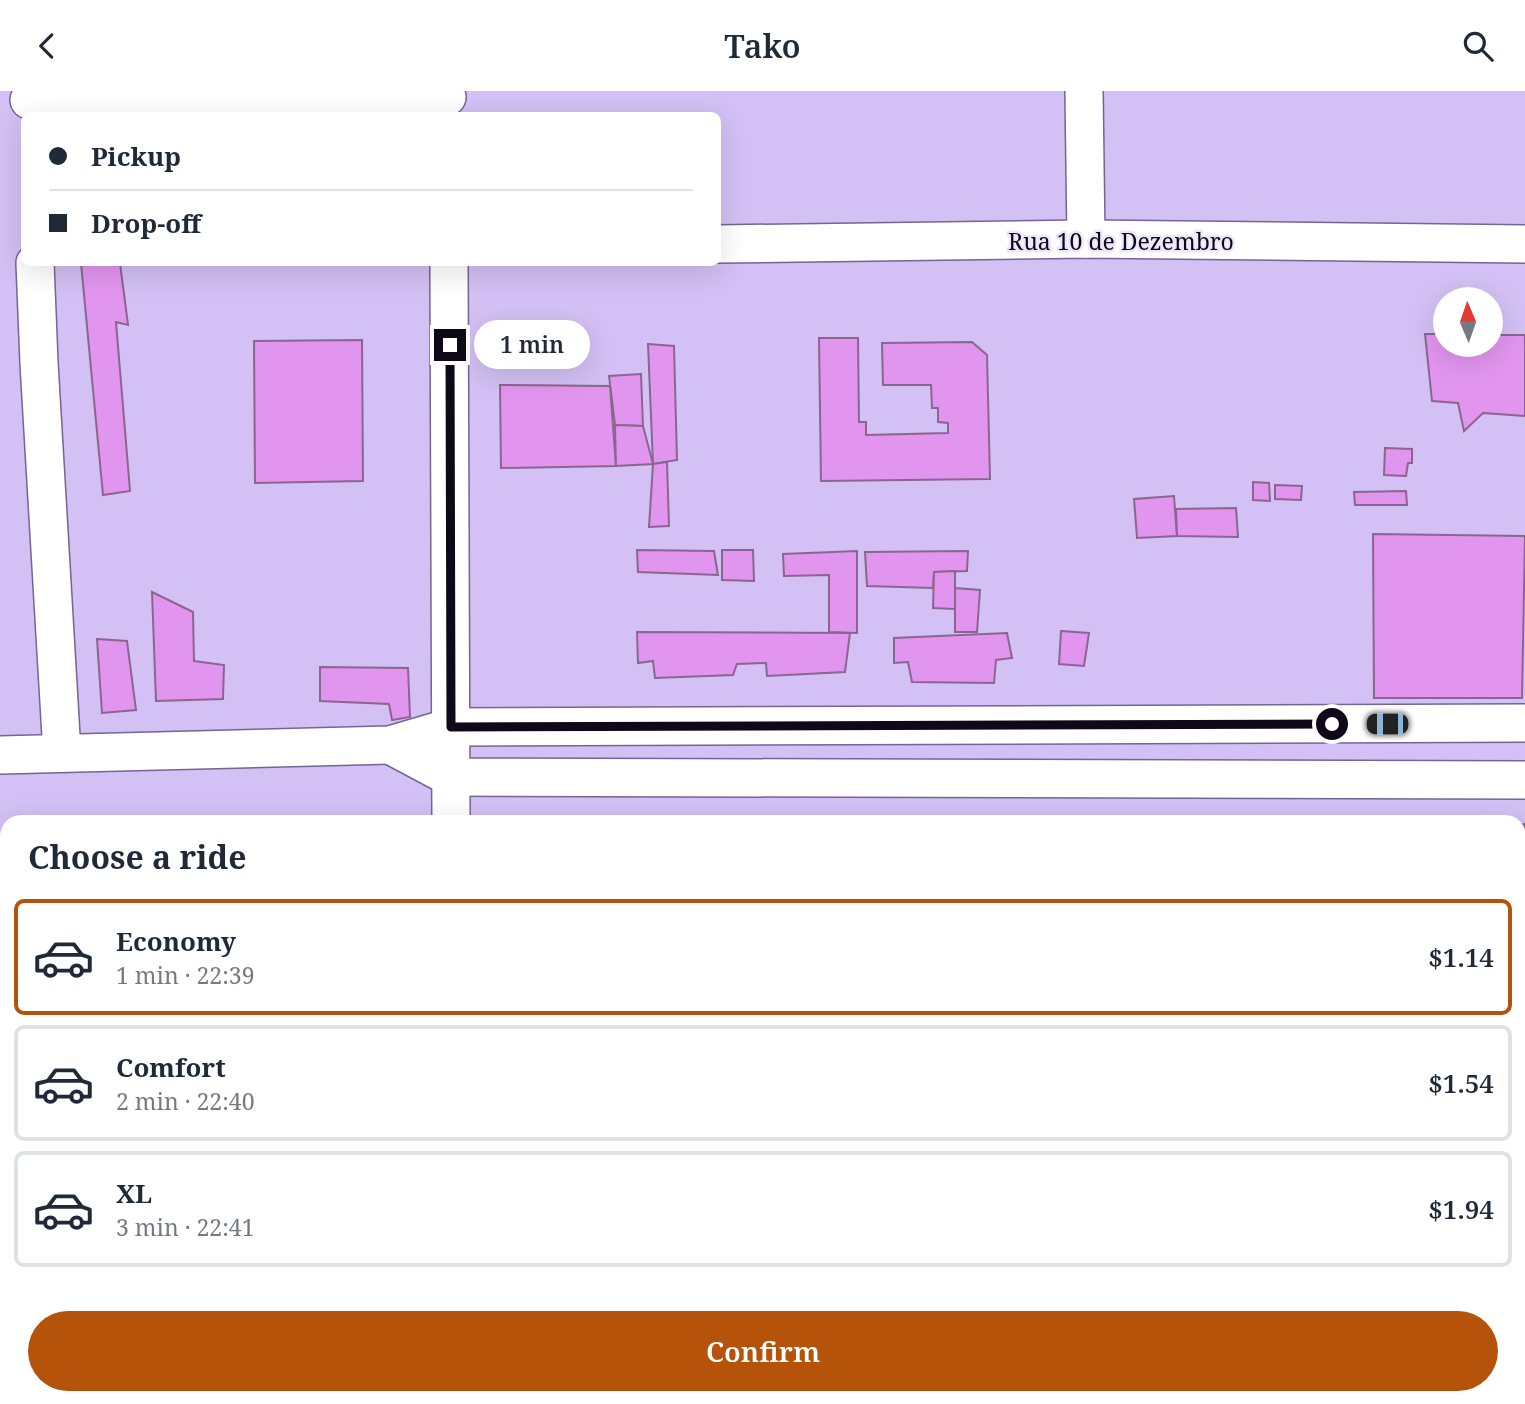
<!DOCTYPE html>
<meta charset="utf-8">
<style>
:root{--surface:#fff;--page:#f2f2f3;--text:#1f2937;--muted:#747a83;--line:#e0e1e3;--accent:#b45309}
body{margin:0;font-family:"Noto Serif",serif;background:var(--page);color:var(--text);height:100vh;display:flex;flex-direction:column;font-size:26px;white-space:nowrap}
*{box-sizing:border-box;margin:0}
p{font-size:23px;color:var(--muted)}
.icon{flex:none;width:38px;height:38px;fill:none;stroke:currentColor;stroke-width:2;stroke-linecap:round;stroke-linejoin:round}
.map{position:relative;flex:1;overflow:hidden}
.side{position:absolute;left:0px;top:724px;width:1526px;height:590px;display:flex;flex-direction:column;background:var(--surface);border-radius:21px 21px 0 0;box-shadow:0 7px 28px #0002}
.side>*{flex:none}
.hud{position:absolute;left:21px;top:21px;width:700px;height:154px;border-radius:10px;box-shadow:0 7px 28px #0002;display:grid;align-content:center;height:154px;padding:0 28px;background:var(--surface)}
.needle{width:46px;rotate:358deg}
.buttons{position:absolute;left:1433px;top:196px;display:grid;gap:14px}
.buttons a{display:grid;place-items:center;width:70px;height:70px;border-radius:50%;background:var(--surface);box-shadow:0 7px 28px #0002;font-size:35px}
.end{position:absolute;width:32px;height:32px;margin:-16px;border:9px solid #0f0819;background:#fff;box-shadow:0 0 0 4px #fff}
.from{border-radius:50%}
.bubble{position:absolute;height:49px;border-radius:24px;background:var(--surface);box-shadow:0 7px 28px #0002;font-size:23px;font-weight:600;line-height:49px;text-align:center}
.car{position:absolute;width:21px;height:42px;margin:-21px -10px;border-radius:9px;box-shadow:0 0 5px 2px #0007;background:linear-gradient(#222 24%,#8ab4d8 0 40%,#222 0 76%,#8ab4d8 0 86%,#222 0)}
.hud b{display:flex;align-items:center;gap:24px;height:66px;font-size:26px}
.hud b+b{border-top:2px solid var(--line)}
.hud i{width:18px;height:18px;background:var(--text)}
ul{padding:0;list-style:none}
li{display:flex;align-items:center;gap:21px;height:116px;margin:0 14px 10px;padding:0 14px;border:4px solid var(--line);border-radius:10px}
li div{flex:1}
li b{display:block;font-size:26px}
li em{font-style:normal;font-weight:600}
li.current{border-color:var(--accent)}
li>.icon{width:63px;height:63px;stroke-width:1.5}
h2{padding:0 28px;font-size:32px;line-height:84px}
.primary-button{display:flex;gap:14px;margin-top:auto;padding:14px 28px}
.primary-button a{flex:1;height:80px;border-radius:42px;background:var(--accent);color:#fff;font-size:28px;font-weight:600;line-height:80px;text-align:center}
header{display:flex;justify-content:space-between;align-items:center;height:91px;padding:0 28px;background:var(--surface);font-size:32px;font-weight:600}
.map>svg:first-child{display:block}
</style>
<header><svg class="icon" aria-label="back" viewBox="0 0 24 24"><path d="M15 5l-7 7 7 7"/></svg>Tako<svg class="icon" aria-label="search" viewBox="0 0 24 24"><circle cx="10" cy="10" r="6"/><path d="M15 15l6 6"/></svg></header>
<div class="map">
<svg width="1525" height="1313" viewBox="0 0 1525 1313">
<rect width="100%" height="100%" fill="#d3c0f4"/>
<!-- building -->
<g fill="#e295ef" stroke="#8a668f" stroke-width="2">
<path d="M81 172H120L128 234 116 231 130 400 103 404Z"/>
<path d="M1425 243H1446V254H1491V244H1525V325L1483 322 1464 340 1458 312 1432 310Z"/>
<path d="M819 247H858L859 331H866V344L948 342V332L938 331V317H932L931 294H883L882 252 972 251 987 264 990 388 821 390Z"/>
<path d="M362 249 363 390 255 392 254 250Z"/>
<path d="M648 253 674 255 677 369 653 373Z"/>
<path d="M641 283 643 335 615 334 609 285Z"/>
<path d="M500 294 610 295 616 375 501 377Z"/>
<path d="M615 334 643 335 653 373 616 375Z"/>
<path d="M1385 357 1412 358V372H1408L1406 385 1384 384Z"/>
<path d="M667 371 669 435 649 436 653 373Z"/>
<path d="M1253 391 1269 392 1270 410 1253 409Z"/>
<path d="M1275 394 1302 395 1301 409 1275 408Z"/>
<path d="M1406 400 1407 414H1355L1354 401Z"/>
<path d="M1174 405 1177 445 1137 447 1134 408Z"/>
<path d="M1236 417 1238 446 1177 445 1176 418Z"/>
<path d="M1373 443 1525 445 1522 607H1374Z"/>
<path d="M637 459 714 460 718 484 638 481Z"/>
<path d="M722 459H753L754 490 722 489Z"/>
<path d="M857 460V542L829 541V484L784 485 783 463Z"/>
<path d="M968 460 967 480 934 481 933 497 867 495 865 461Z"/>
<path d="M955 480V518L933 517 934 481Z"/>
<path d="M955 497 980 499 977 541H955Z"/>
<path d="M152 501 193 521 194 570 224 574 223 608 156 610Z"/>
<path d="M1061 540 1089 542 1084 575 1059 573Z"/>
<path d="M637 541 850 542 845 581 767 585 766 572 737 573 733 584 655 587 653 570 638 572Z"/>
<path d="M1007 542 1012 567 996 569 994 592 912 591 908 571 894 572V547Z"/>
<path d="M97 548 127 550 136 619 102 622Z"/>
<path d="M320 576 408 577 410 626 392 629 389 613 320 610Z"/>
<path d="M1525 733V773H1519V734Z"/>
<path d="M1519 854H1525V897L1519 898Z"/>
<rect x="1519" y="940" width="6" height="70"/>
<rect x="1519" y="1064" width="6" height="45"/>
<rect x="1519" y="1231" width="6" height="54"/>
<rect x="41" y="1307" width="37" height="6"/>
<rect x="97" y="1307" width="213" height="6"/>
<rect x="617" y="1307" width="95" height="3"/>
<rect x="1079" y="1307" width="44" height="6"/>
<rect x="1143" y="1307" width="26" height="6"/>
<rect x="1205" y="1307" width="24" height="6"/>
<path d="M1253 1307H1282L1283 1313H1253Z"/>
</g>
<g fill="none" stroke-linecap="round" stroke-linejoin="round">
<!-- minor casing -->
<g stroke="#766492" stroke-width="40">
<g id="minor">
<path d="M1084 0 1086 148"/>
<path d="M29 9 447 6"/>
<path d="M718 153 1086 148 1525 153"/>
<path d="M35 172 39 272 62 662"/>
<path d="M449 172 451 732"/>
<path d="M390 654 450 686 1525 689"/>
<path d="M0 664 390 654 451 636 1525 632"/>
<path d="M1519 1156H1525"/>
<path d="M454 1313V1307"/>
</g>
</g>
<!-- minor -->
<use href="#minor" stroke="#fff" stroke-width="37"/>
</g>
<g fill="none" stroke-linecap="round" stroke-linejoin="round">
<!-- route -->
<path stroke="#0f0819" stroke-width="9" d="M450 254 451 636 1332 633"/>
</g>
<g text-anchor="middle" dominant-baseline="central" stroke-width="5" stroke-linejoin="round" paint-order="stroke">
<!-- street labels -->
<g font-size="23" fill="#0f0819" stroke="#eee7fc">
<text x="1121" y="150">Rua 10 de Dezembro</text>
</g>
</g>
</svg>
<div class="buttons">
<a><svg class="needle" viewBox="-14 -14 28 28"><path d="M0-13l5 13h-10z" fill="#e53935"/><path d="M0 13l5-13h-10z" fill="#747a83"/></svg></a>
</div>
<i class="end from" style="left:1332px;top:633px"></i>
<i class="end" style="left:450px;top:254px"></i>
<div class="bubble" style="left:474px;top:229px;width:116px">1 min</div>
<i class="car" style="left:1387px;top:633px;rotate:270deg"></i>
<div class="hud">
<b><i class="from"></i>Pickup</b>
<b><i></i>Drop-off</b>
</div>
<section class="side">
<h2>Choose a ride</h2>
<ul>
<li class="current"><svg class="icon" aria-label="car" viewBox="0 0 24 24"><path d="M5 17H2v-5l4-1 3-4h7l3 4 3 1v5h-3M9 17h6M6 11h13"/><circle cx="7" cy="17" r="2"/><circle cx="17" cy="17" r="2"/></svg><div><b>Economy</b><p>1 min · 22:39</p></div><em>$1.14</em></li>
<li><svg class="icon" aria-label="car" viewBox="0 0 24 24"><path d="M5 17H2v-5l4-1 3-4h7l3 4 3 1v5h-3M9 17h6M6 11h13"/><circle cx="7" cy="17" r="2"/><circle cx="17" cy="17" r="2"/></svg><div><b>Comfort</b><p>2 min · 22:40</p></div><em>$1.54</em></li>
<li><svg class="icon" aria-label="car" viewBox="0 0 24 24"><path d="M5 17H2v-5l4-1 3-4h7l3 4 3 1v5h-3M9 17h6M6 11h13"/><circle cx="7" cy="17" r="2"/><circle cx="17" cy="17" r="2"/></svg><div><b>XL</b><p>3 min · 22:41</p></div><em>$1.94</em></li>
</ul>
<div class="primary-button"><a>Confirm</a></div>
</section>
</div>
